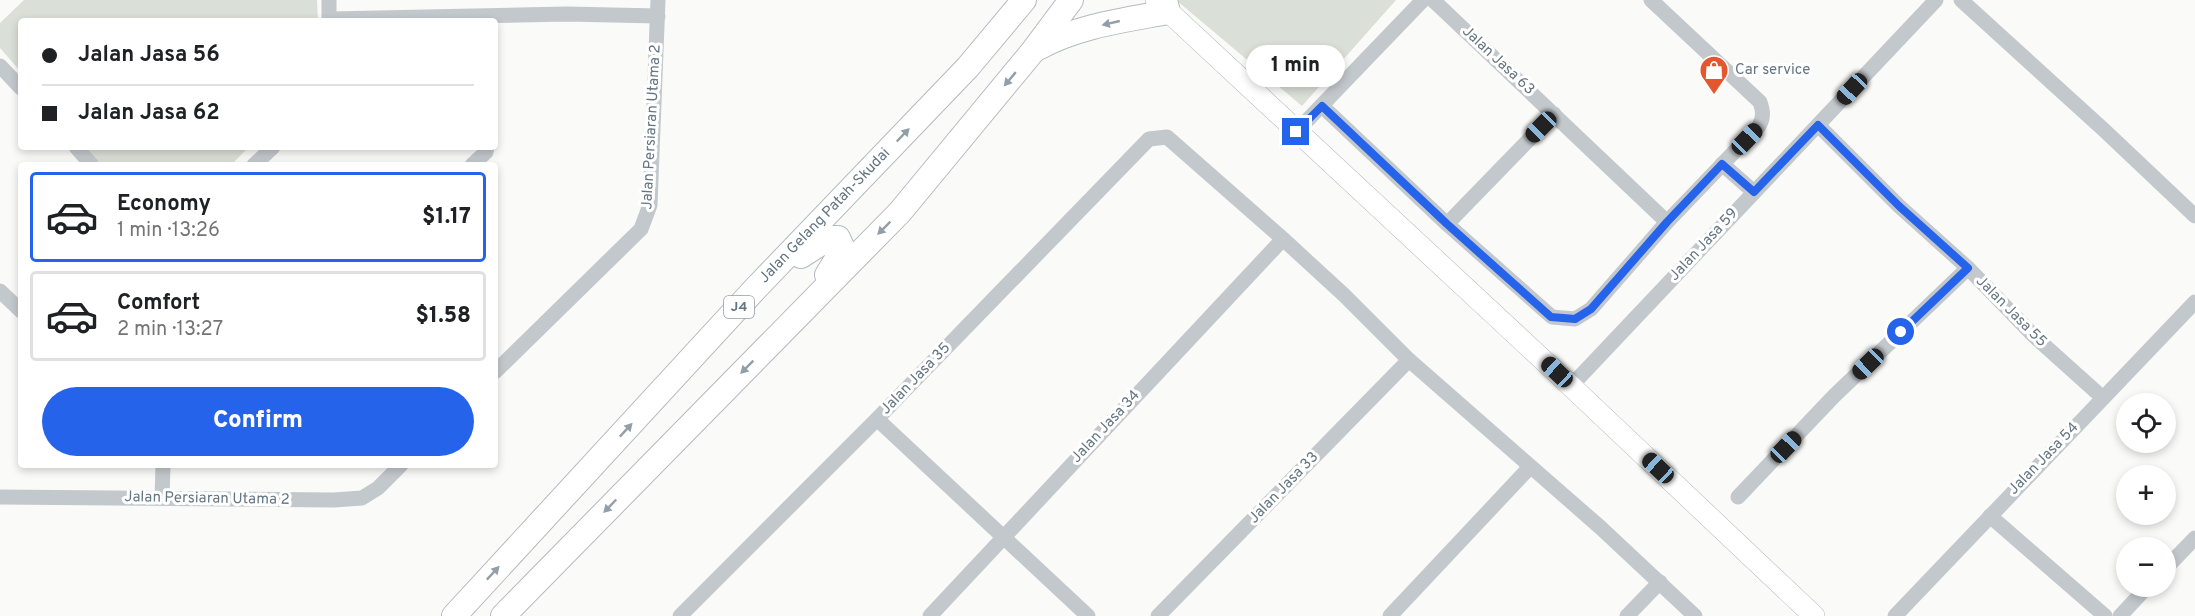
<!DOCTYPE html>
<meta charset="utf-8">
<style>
:root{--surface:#fff;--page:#f2f2f2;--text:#202124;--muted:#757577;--line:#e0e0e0;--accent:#2563eb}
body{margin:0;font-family:Overpass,sans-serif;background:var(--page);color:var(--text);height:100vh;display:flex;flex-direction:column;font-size:22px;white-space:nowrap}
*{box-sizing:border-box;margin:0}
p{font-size:20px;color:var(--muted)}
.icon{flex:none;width:33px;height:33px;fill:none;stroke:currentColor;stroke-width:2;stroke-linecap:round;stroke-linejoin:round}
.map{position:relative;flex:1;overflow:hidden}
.sheet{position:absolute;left:18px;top:162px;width:480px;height:306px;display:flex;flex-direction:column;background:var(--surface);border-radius:6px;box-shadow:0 3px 9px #0003}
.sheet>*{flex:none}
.guide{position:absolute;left:18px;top:18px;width:480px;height:132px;border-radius:6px;box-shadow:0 3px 9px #0003;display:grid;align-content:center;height:132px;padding:0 24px;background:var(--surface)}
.tools{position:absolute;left:2116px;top:393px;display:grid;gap:12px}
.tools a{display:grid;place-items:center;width:60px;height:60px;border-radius:50%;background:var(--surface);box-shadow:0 3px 9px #0003;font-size:30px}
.end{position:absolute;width:27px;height:27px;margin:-14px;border:8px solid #2563eb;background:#fff;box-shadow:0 0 0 3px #fff}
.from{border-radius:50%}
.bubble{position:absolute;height:42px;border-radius:21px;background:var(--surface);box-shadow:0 3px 9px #0003;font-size:20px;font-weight:800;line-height:42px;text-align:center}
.car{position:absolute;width:18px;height:36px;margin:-18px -9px;border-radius:8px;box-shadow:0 0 4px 2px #0007;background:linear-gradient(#222 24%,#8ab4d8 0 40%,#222 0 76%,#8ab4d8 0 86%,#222 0)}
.guide b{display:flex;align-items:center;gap:21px;height:57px;font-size:22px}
.guide b+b{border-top:2px solid var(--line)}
.guide i{width:15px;height:15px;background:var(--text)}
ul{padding:10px 0 0;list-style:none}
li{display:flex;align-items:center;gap:18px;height:90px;margin:0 12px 9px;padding:0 12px;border:3px solid var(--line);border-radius:6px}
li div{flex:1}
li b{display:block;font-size:22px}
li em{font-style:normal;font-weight:800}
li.on{border-color:var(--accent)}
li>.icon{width:54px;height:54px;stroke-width:1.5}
.button{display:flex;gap:12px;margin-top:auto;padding:12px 24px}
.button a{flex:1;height:69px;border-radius:36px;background:var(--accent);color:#fff;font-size:24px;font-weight:800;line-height:69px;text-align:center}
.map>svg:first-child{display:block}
</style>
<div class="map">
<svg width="2195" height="616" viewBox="0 0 2195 616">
<rect width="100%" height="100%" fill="#fafaf8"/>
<!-- green -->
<g fill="#dadfd7">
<path d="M24 0H317L318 21H21V72L0 48V23Z"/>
<path d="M1176 0H1396L1302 106Z"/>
<path d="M86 147H249L231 165H102Z"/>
</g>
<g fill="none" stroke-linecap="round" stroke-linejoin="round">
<!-- secondary casing -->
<g stroke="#b3babf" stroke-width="22">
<path id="secondary" d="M1156 0 1556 372 1814 616"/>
</g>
<!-- primary casing -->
<g stroke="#b5babe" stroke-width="26">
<g id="primary">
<path d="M1038 48C1077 26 1125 20 1168 12L1165 0"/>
<path d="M801 256 829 238H838L843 249 827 275"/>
<path d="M454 616 755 289 968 67 1024 0"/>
<path d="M503 616 900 212 1033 51 1071 0"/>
</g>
</g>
<!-- street -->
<g stroke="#c3c8cc" stroke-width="15">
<path d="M329 0V21"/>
<path d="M1433 0 1667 222"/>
<path d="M1961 0 2104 130 2195 216"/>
<path d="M329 19 567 14 658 16"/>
<path d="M0 66 21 88"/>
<path d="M1322 106 1447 224 1552 317 1575 319 1591 309 1667 222 1759 126C1764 117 1763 111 1760 102L1651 0"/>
<path d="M1818 125 1899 206 1968 268 2034 336 2103 398"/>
<path d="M1296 132 1423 0"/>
<path d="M76 147 92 165"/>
<path d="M1722 164 1754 192"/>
<path d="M254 165 273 147"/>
<path d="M472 165 486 152 487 147"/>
<path d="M1447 224 1554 114"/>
<path d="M0 291 21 311"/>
<path d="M495 372 641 229 650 205 658 0"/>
<path d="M1571 386 1936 0"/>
<path d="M877 419 1088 616"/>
<path d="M0 497 334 500 362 498 378 488 401 465"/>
<path d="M1738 497 1834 396 1968 268"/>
<path d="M162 498 163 465"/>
<path d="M1990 516 2105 616"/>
<path d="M2166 568 2195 538"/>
<path d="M680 616 877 419 1149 139 1167 137 1283 239 1344 295 1409 360 1601 528 1695 616"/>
<path d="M930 616 1283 239"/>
<path d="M1158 616 1409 360"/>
<path d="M1390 616 1530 467"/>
<path d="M1627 616 1660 582"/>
<path d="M1895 616 2195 302"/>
<path d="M2120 616 2148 586"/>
</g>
<!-- secondary -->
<use href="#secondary" stroke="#fff" stroke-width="21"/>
<!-- primary -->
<use href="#primary" stroke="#fff" stroke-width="24"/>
</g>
<!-- one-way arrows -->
<defs><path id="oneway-solid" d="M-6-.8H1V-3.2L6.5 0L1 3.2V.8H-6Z" transform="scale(1.5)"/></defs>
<g fill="#939fa8">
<use href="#oneway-solid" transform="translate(1111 23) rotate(167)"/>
<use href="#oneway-solid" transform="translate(1010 79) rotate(130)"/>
<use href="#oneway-solid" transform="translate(903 135) rotate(-46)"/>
<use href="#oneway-solid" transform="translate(884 228) rotate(135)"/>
<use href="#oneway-solid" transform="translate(747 367) rotate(135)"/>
<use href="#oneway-solid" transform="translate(626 430) rotate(-47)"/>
<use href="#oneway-solid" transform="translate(610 506) rotate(134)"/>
<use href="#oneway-solid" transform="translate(493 573) rotate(-47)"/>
</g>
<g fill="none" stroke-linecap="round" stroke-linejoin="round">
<!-- route -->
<path stroke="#2563eb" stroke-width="8" d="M1296 132 1322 106 1447 224 1551 317 1575 319 1591 309 1667 222 1722 164 1754 192 1818 125 1899 206 1968 268 1901 332"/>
</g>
<!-- icons -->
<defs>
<g id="shop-pin" transform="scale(1.5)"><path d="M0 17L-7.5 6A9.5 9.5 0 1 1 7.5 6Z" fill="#e4572e" stroke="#fff"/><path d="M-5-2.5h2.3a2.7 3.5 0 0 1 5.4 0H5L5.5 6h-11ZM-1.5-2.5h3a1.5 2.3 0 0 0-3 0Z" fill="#fff"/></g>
</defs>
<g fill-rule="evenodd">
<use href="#shop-pin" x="1714" y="70"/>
</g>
<g text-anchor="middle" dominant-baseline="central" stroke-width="6" stroke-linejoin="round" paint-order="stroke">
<!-- shield labels -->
<rect fill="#fff" stroke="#939fa8" stroke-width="1.5" x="724" y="296" width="30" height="22" rx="4.5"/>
<g font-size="14" font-weight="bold" fill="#657683">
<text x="739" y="307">J4</text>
</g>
<!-- street labels -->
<g font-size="15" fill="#657683" stroke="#fff">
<text transform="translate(1498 61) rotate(43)">Jalan Jasa 63</text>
<text transform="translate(652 127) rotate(-87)">Jalan Persiaran Utama 2</text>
<text transform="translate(825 216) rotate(-46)">Jalan Gelang Patah-Skudai</text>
<text transform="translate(1704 245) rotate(-47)">Jalan Jasa 59</text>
<text transform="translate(2011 312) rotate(45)">Jalan Jasa 55</text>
<text transform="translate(916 379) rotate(-46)">Jalan Jasa 35</text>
<text transform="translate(1106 427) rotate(-47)">Jalan Jasa 34</text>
<text transform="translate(2044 459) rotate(-46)">Jalan Jasa 54</text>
<text transform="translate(1284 488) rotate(-46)">Jalan Jasa 33</text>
<text transform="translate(207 499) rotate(1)">Jalan Persiaran Utama 2</text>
</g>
<!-- poi labels -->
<g font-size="15" fill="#657683" stroke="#fff" text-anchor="start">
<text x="1735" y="70">Car service</text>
</g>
</g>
</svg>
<div class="tools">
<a><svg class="icon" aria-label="locate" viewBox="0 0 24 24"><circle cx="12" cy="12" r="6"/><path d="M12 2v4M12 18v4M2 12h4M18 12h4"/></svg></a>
<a>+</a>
<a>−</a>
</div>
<i class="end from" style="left:1901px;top:332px"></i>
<i class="end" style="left:1296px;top:132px"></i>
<div class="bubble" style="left:1246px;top:45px;width:99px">1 min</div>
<i class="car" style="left:1852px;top:89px;rotate:223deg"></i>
<i class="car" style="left:1541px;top:127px;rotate:225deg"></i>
<i class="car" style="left:1747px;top:139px;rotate:44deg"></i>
<i class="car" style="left:1868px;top:364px;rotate:226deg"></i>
<i class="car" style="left:1557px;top:372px;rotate:313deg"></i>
<i class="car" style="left:1786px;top:447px;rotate:44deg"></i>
<i class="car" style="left:1658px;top:468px;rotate:313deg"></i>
<div class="guide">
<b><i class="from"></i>Jalan Jasa 56</b>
<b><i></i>Jalan Jasa 62</b>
</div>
<section class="sheet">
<ul>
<li class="on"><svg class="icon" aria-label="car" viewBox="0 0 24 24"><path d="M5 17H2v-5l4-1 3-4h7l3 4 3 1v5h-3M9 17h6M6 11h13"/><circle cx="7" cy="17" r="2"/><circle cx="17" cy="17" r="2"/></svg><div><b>Economy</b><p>1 min · 13:26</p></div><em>$1.17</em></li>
<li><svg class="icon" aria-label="car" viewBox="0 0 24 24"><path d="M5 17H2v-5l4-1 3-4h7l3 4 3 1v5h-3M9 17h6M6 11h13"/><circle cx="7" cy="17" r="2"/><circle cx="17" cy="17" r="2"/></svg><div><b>Comfort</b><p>2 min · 13:27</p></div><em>$1.58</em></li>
</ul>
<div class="button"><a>Confirm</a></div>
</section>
</div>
